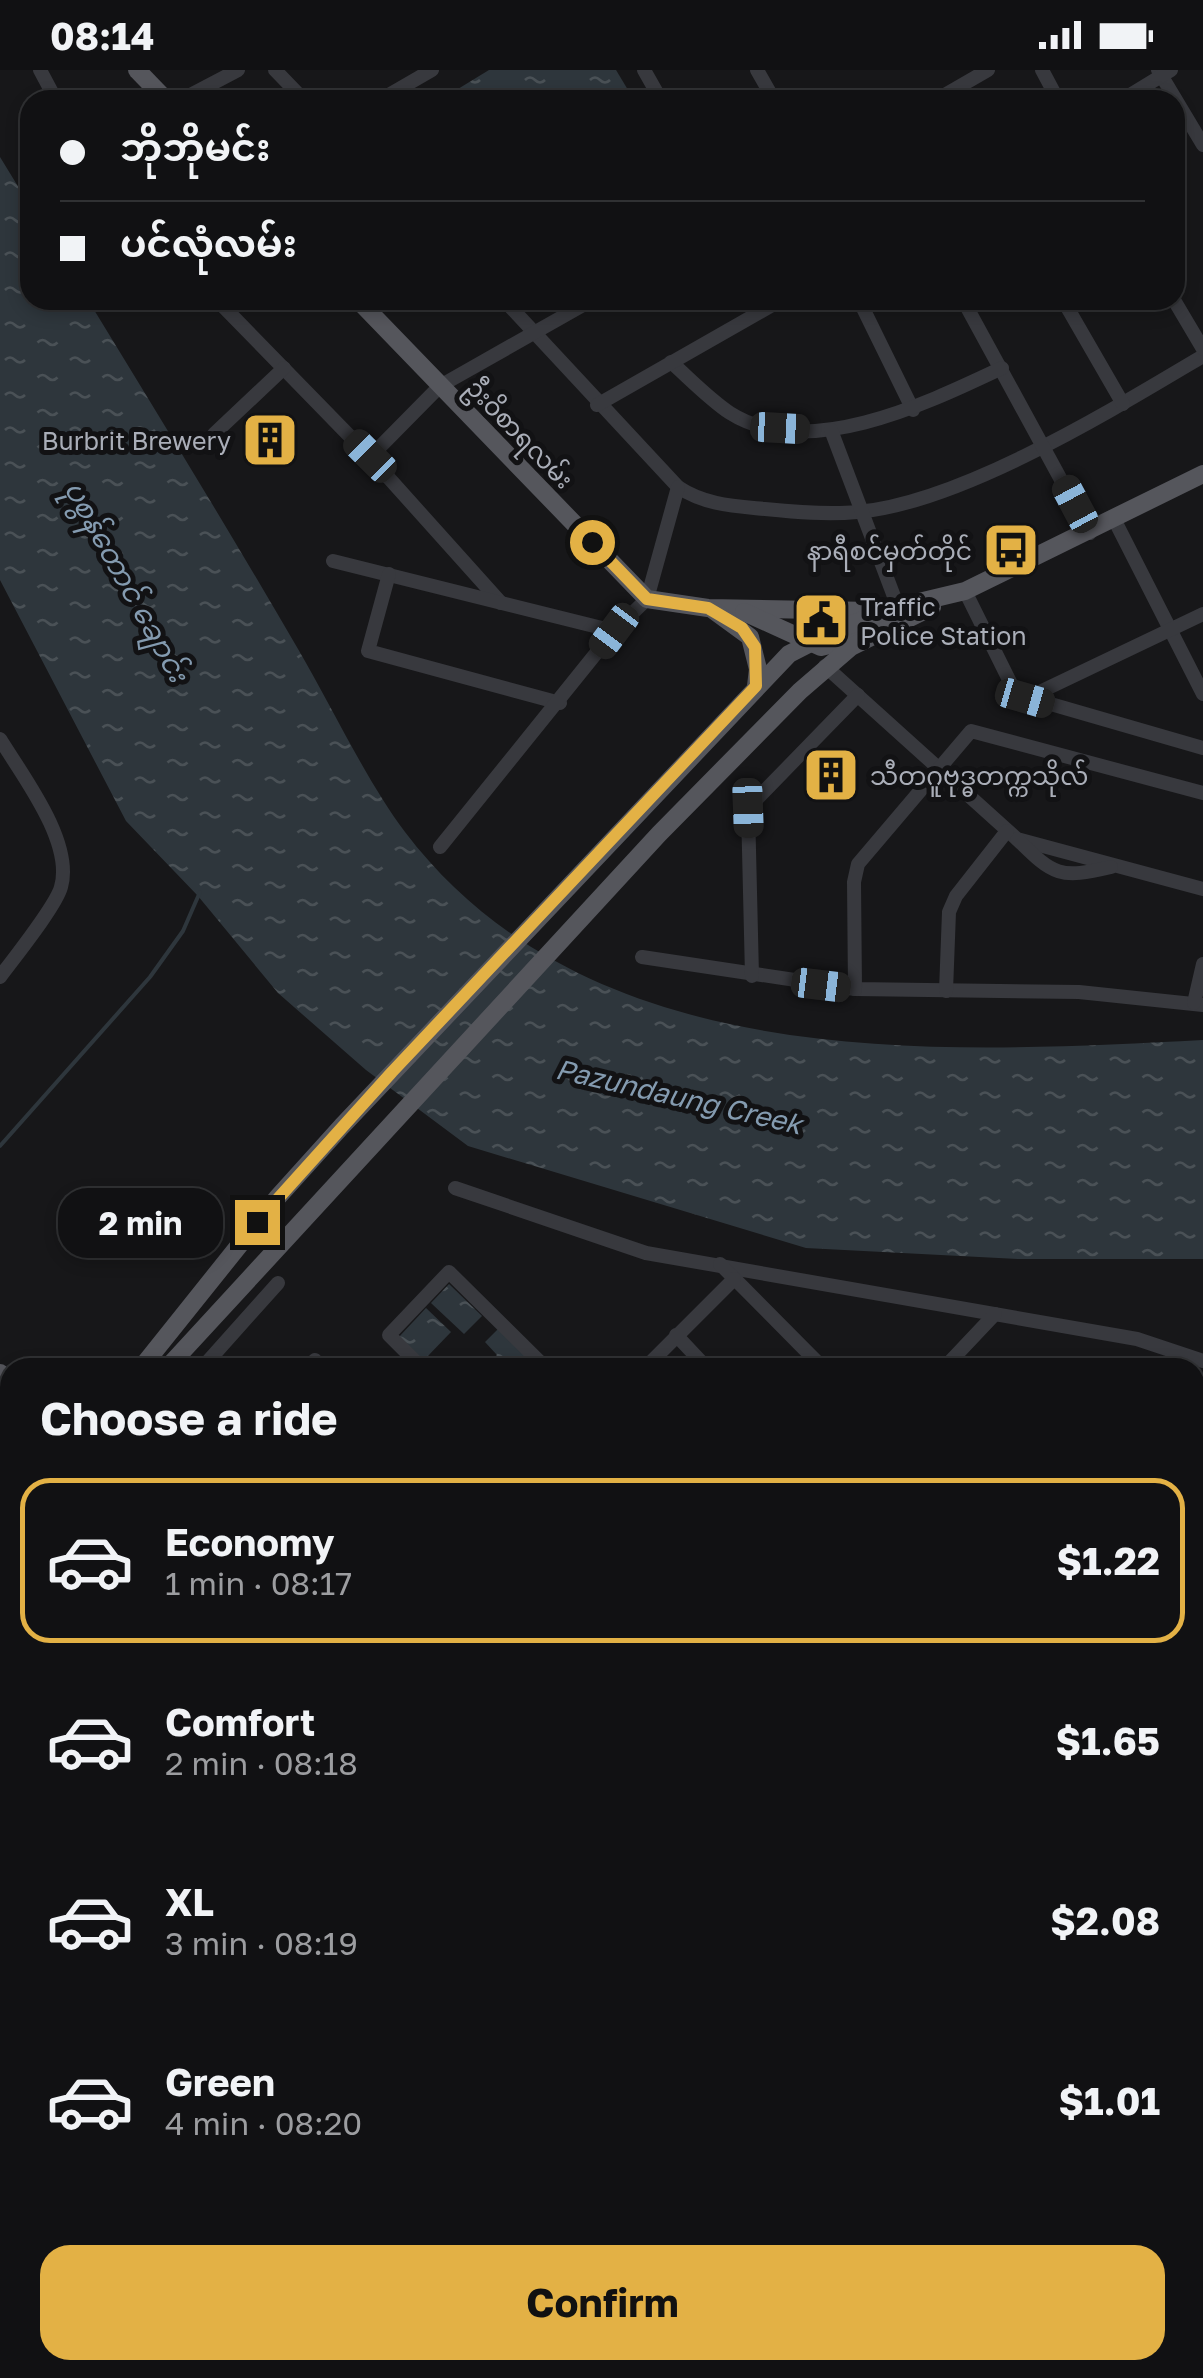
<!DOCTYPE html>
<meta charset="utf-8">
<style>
:root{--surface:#111113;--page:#1a1a1c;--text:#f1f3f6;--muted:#9c9da0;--line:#303133;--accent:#e3b145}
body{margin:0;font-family:"Golos Text","Noto Sans Myanmar",sans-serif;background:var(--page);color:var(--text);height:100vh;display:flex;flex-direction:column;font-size:38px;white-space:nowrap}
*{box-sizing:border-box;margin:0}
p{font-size:32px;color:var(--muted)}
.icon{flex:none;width:55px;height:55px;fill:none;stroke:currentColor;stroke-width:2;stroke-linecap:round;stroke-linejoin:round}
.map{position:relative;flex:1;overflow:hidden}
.panel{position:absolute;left:0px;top:1288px;width:1205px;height:1022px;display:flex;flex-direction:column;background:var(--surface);border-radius:30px 30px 0 0;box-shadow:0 5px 15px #0003,0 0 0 2px var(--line)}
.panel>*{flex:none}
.guide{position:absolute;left:20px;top:20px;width:1165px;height:220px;border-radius:30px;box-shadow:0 5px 15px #0003,0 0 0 2px var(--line);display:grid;align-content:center;height:220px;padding:0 40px;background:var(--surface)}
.end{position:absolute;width:45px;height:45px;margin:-22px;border:12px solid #e3b145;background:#111;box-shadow:0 0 0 5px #111}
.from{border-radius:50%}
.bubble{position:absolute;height:70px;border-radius:30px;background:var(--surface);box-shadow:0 5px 15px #0003,0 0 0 2px var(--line);font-size:32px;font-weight:700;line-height:70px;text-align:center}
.car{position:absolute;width:30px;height:60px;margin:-30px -15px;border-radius:12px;box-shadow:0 0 8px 2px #0007;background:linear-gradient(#222 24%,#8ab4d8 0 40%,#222 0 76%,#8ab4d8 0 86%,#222 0)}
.guide b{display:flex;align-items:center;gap:35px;height:95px;font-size:38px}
.guide b+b{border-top:2px solid var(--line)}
.guide i{width:25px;height:25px;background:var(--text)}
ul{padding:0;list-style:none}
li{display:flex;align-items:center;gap:30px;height:165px;margin:0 20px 15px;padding:0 20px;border:5px solid transparent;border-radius:30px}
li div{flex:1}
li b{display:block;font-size:38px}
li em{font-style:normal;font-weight:700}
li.on{border-color:var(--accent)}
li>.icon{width:90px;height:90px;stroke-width:1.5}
h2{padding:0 40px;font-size:45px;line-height:120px}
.action{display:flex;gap:20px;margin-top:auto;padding:20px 40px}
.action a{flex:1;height:115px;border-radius:30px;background:var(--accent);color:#111;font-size:40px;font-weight:700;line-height:115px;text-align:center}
.status{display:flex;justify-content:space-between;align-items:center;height:70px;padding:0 50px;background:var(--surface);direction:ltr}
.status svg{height:28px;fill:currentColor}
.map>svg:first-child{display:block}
</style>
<div class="status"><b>08:14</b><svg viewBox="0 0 49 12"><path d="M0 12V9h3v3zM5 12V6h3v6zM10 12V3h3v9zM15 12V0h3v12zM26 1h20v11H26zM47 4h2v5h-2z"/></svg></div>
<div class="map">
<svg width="1203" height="2308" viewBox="0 0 1203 2308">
<defs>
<pattern id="water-ripples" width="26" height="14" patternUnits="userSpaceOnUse" patternTransform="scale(2.5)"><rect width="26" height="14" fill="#2e363c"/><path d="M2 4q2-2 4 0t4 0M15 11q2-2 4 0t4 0" fill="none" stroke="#4a5156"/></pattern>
</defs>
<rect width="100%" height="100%" fill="#171719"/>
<!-- water -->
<g fill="url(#water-ripples)">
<path d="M489 0H616L634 30H440Z"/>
<path d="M0 87 30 136V230H88C159 346 230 462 298 579 331 635 367 712 405 762 589 1004 932 984 1203 970V1189H1018L806 1178 468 1076 366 1000 278 923 198 826 126 751 0 510Z"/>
<path d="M449 1214 482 1246 464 1264 431 1233Z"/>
<path d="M426 1238 451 1262 423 1291 398 1268Z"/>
<path d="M498 1259 536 1297 488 1294 497 1285 485 1272Z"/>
</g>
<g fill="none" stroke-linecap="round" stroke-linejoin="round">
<!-- stream -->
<path stroke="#2e363c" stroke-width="4" d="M0 1076 150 907 183 861 200 822"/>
<!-- minor -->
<g stroke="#38393e" stroke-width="14">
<path d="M40 0 56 30"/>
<path d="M275 0 304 30"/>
<path d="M644 0 661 30"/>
<path d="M757 0 774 30"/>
<path d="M1042 0 1058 30"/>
<path d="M1158 0 1203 75"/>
<path d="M181 30 238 0"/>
<path d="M380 30 432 0"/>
<path d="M936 30 988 0"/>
<path d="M1122 30 1171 0"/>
<path d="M217 230 370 387 501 533"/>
<path d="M504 230 678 417C705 435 734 436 765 439 795 442 828 445 857 442 961 433 1112 340 1203 286"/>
<path d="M859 230 913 340"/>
<path d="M963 230 1090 463"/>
<path d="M1063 230 1123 334"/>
<path d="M1174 230 1203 279"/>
<path d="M671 292C690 309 709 329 730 343 807 392 930 332 1002 298"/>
<path d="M597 335 781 230"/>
<path d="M831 360 898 537"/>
<path d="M214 364 284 298"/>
<path d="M370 387 440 316 592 230"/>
<path d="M1115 451 1203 624"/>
<path d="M333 491 614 561"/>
<path d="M389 504 368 581 560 633"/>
<path d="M965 521 1016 624 1203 678"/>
<path d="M825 596 1017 769 1203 819"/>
<path d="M1025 629 1203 544"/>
<path d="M0 669C22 705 74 772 61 817 56 836 14 888 0 907"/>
<path d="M1017 769C1054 806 1060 809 1111 797"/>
<path d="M440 777 614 561 647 529 678 417"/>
<path d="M642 887 855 919 1079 922 1203 935"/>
<path d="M752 906 748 738 858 625"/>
<path d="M855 919 854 812 858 794 971 661 1203 723"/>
<path d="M946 921 949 842 956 826 1007 761"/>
<path d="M1194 933 1203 894"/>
<path d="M455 1118 646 1183 1137 1269 1203 1291"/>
<path d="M720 1194 823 1298"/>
<path d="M676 1265 707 1298"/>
<path d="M315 1290 320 1298"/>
<path d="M202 1298 278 1213"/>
<path d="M422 1298 389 1265 449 1202 546 1298"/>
<path d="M645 1298 734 1209"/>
<path d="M944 1298 995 1244"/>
<path d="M1195 1346 1203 1338"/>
<path d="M1195 1466 1203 1458"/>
<path d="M0 1507 10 1515"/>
<path d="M1195 1583 1203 1575"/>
<path d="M1195 1616 1203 1623"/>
<path d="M0 1758 10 1747"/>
<path d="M0 1777 10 1780"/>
<path d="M1195 1793 1203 1801"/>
<path d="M0 1878 10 1867"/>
<path d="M1195 1947 1203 1940"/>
<path d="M1195 2001 1203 2010"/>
<path d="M0 2003 10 1992"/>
<path d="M1195 2090 1203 2084"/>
<path d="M0 2108 10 2118"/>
<path d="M1195 2162 1203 2172"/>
<path d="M1195 2280 1203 2289"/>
<path d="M528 2300 535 2308"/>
<path d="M867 2300 874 2308"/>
<path d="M412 2308 421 2300"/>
<path d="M646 2308 654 2300"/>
<path d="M780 2308 789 2300"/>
<path d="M1129 2308 1139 2300"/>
</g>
<!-- major -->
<g stroke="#55565c" stroke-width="18">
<path d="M137 0 166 30"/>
<path d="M358 230 647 529 708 538 873 541"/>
<path d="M713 540 750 567 758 599 756 616"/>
<path d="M744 542 821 577 854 569"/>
<path d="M141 1298 277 1128 342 1056 789 584 834 561 898 537 965 521 1203 404"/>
<path d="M167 1298 659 764 800 621 851 577 932 537"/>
<path d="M0 1303 10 1312"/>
<path d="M0 1547 10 1530"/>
<path d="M990 2300 997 2308"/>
<path d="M1017 2300 1024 2308"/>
</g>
</g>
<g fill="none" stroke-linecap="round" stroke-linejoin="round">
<!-- route -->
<path stroke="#e3b145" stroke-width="12" d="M257 1152 392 1002 756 616 755 577 742 558 708 538 647 529 592 472"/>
</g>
<!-- icons -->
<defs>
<g id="building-square" transform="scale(2.875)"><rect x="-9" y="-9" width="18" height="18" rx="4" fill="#e3b145" stroke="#121214"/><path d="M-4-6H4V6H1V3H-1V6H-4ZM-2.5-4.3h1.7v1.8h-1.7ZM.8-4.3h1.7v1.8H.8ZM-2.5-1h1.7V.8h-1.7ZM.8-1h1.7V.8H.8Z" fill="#111"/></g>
<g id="bus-square" transform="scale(2.875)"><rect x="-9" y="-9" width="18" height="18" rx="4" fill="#e3b145" stroke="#121214"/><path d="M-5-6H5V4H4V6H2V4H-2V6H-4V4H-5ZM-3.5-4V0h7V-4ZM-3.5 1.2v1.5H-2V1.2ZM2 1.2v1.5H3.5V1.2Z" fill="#111"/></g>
<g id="civic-square" transform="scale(2.875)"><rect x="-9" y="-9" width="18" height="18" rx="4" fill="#e3b145" stroke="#121214"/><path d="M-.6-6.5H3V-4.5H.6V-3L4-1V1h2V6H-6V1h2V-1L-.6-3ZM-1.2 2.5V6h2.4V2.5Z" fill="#111"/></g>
</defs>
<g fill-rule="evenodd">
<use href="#building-square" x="270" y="370"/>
<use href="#bus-square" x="1011" y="480"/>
<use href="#civic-square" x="821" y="550"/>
<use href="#building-square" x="831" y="705"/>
</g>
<g text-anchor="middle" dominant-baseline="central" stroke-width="10" stroke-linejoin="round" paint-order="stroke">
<!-- street labels -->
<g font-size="25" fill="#aaaeb8" stroke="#121214">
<text transform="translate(520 363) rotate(46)">ဦးဝိစာရလမ်း</text>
</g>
<!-- poi labels -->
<g font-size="25" fill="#aaaeb8" stroke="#121214" text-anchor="end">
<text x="231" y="370">Burbrit Brewery</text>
<text x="972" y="480">နာရီစင်မှတ်တိုင်</text>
<text x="860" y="536" text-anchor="start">Traffic<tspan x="860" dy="29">Police Station</tspan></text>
<text x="870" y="705" text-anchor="start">သီတဂူဗုဒ္ဓတက္ကသိုလ်</text>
</g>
<!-- water labels -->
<g font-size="28" font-style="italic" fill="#849bb0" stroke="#121214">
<text transform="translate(127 511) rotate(61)">ပုစွန်တောင် ချောင်း</text>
<text transform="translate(679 1026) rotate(13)">Pazundaung Creek</text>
</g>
</g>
</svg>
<i class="end from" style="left:592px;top:472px"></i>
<i class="end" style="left:257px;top:1152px"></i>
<div class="bubble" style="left:58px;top:1118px;width:165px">2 min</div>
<i class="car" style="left:780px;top:358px;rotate:93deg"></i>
<i class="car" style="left:370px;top:386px;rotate:315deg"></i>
<i class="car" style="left:1075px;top:434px;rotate:332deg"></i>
<i class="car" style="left:614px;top:561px;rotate:217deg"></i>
<i class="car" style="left:1025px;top:628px;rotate:106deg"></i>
<i class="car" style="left:748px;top:738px;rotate:178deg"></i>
<i class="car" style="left:821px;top:915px;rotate:97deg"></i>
<div class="guide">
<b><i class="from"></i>ဘိုဘိုမင်း</b>
<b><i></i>ပင်လုံလမ်း</b>
</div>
<section class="panel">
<h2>Choose a ride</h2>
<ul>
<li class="on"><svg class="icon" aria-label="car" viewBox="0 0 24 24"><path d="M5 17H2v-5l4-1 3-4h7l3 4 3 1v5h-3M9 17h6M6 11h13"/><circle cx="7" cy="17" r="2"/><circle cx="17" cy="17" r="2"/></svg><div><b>Economy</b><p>1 min · 08:17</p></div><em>$1.22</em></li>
<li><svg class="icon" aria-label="car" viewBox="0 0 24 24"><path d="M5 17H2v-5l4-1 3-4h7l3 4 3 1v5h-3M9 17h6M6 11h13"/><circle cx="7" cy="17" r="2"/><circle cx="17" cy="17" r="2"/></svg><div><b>Comfort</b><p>2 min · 08:18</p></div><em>$1.65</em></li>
<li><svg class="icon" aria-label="car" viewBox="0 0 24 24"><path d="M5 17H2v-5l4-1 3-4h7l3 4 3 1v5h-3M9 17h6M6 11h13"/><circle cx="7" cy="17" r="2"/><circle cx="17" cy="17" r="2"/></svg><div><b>XL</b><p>3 min · 08:19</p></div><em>$2.08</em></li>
<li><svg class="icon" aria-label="car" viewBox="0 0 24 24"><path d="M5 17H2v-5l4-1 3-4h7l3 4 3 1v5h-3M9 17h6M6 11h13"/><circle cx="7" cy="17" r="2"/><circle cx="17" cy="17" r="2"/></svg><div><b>Green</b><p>4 min · 08:20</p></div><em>$1.01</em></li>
</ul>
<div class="action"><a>Confirm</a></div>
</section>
</div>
